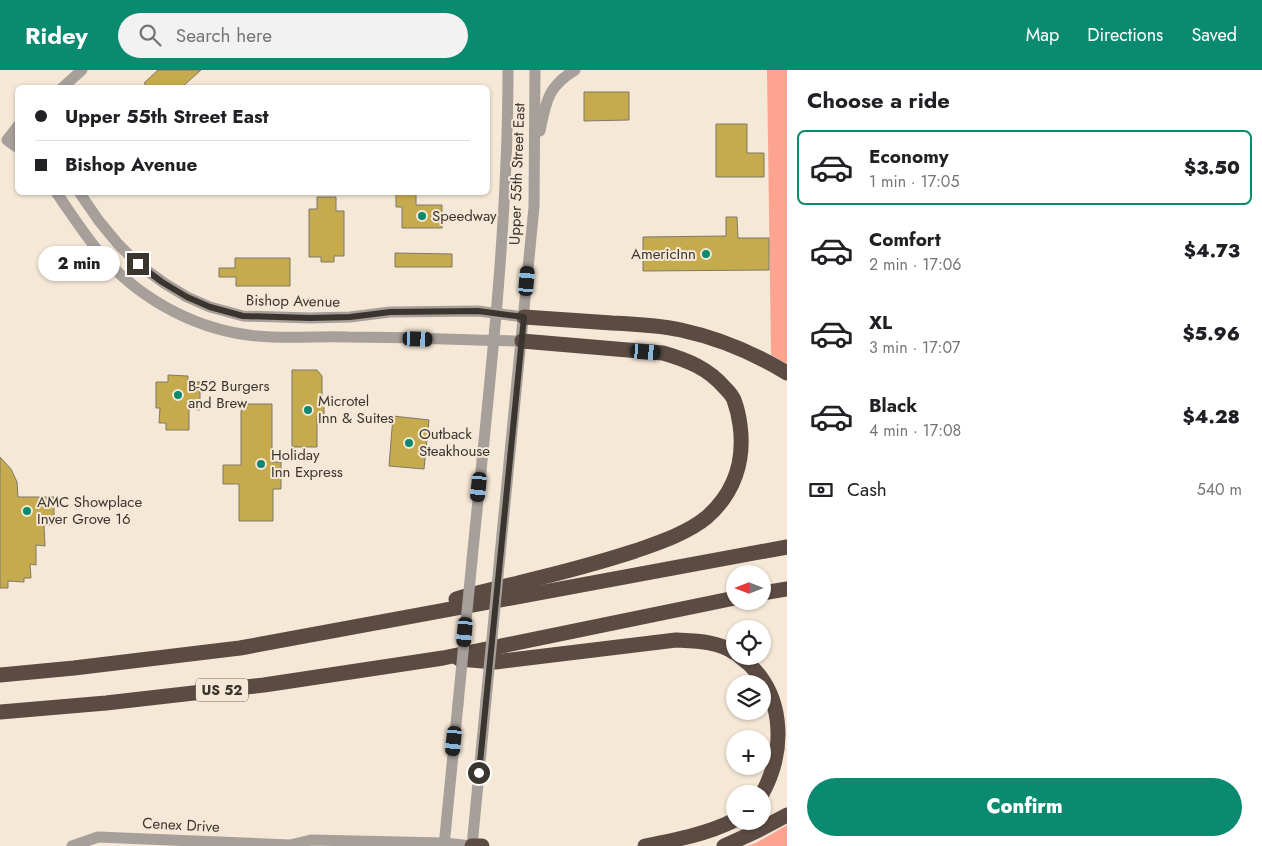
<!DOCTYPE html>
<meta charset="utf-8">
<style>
:root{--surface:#fff;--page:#f2f2f2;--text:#202124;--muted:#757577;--line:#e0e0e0;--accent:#0a8a6f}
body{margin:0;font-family:Jost,sans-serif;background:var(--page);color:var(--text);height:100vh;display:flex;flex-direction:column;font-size:19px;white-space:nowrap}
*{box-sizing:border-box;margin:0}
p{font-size:16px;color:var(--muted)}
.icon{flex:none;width:28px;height:28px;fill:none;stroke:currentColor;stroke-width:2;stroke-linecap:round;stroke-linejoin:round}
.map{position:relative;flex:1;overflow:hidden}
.drawer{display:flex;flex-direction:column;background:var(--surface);width:475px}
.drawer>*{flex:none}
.banner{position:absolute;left:15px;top:15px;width:475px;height:110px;border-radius:8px;box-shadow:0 1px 4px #0004;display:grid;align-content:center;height:110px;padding:0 20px;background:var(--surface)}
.needle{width:32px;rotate:270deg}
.buttons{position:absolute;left:726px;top:495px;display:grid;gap:10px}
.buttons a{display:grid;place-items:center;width:45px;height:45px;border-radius:50%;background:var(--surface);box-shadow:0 1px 4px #0004;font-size:25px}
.end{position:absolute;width:22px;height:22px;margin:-11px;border:6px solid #3b352f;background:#fff;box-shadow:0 0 0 2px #fff}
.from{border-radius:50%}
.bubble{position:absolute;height:35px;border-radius:18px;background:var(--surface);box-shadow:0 1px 4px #0004;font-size:16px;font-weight:800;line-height:35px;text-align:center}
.car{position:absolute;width:15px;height:30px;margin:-15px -8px;border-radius:6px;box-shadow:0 0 4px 1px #0007;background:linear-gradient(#222 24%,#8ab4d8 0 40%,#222 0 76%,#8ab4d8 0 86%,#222 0)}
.banner b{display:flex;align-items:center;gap:18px;height:48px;font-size:19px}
.banner b+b{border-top:1px solid var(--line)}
.banner i{width:12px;height:12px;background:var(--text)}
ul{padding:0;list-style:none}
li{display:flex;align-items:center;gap:15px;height:75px;margin:0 10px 8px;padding:0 10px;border:2px solid transparent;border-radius:8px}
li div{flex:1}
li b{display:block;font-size:19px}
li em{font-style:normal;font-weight:800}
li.on{border-color:var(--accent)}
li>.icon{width:45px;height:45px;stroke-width:1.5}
h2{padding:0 20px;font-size:22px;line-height:60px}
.pay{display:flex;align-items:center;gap:12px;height:55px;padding:0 20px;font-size:19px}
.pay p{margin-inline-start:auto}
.primary-button{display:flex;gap:10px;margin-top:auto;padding:10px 20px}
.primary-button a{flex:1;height:58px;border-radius:30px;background:var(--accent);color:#fff;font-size:20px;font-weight:800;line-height:58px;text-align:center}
header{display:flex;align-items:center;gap:30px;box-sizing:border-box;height:70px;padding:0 25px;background:var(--accent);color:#fff}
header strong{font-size:24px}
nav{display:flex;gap:28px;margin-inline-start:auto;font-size:18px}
.search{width:350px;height:45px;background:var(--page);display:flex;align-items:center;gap:12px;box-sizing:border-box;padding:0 18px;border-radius:28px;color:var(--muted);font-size:19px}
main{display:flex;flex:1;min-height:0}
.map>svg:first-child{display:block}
</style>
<header>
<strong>Ridey</strong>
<div class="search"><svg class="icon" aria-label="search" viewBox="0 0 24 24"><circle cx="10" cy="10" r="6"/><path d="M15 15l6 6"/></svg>Search here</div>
<nav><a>Map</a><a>Directions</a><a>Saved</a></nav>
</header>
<main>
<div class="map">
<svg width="787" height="776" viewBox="0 0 787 776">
<rect width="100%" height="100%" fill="#f5e8d7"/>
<!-- green -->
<g fill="#fca490">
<path d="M767 0H787V294L771 285Z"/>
<path d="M787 755V776H747L756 773Z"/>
</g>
<!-- building -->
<g fill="#c6ab4e" stroke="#7e7967">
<path d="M158 0H201L181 18H148L144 13Z"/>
<path d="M584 22H629V50L584 51Z"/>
<path d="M716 54H747V83H764V107H716Z"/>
<path d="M396 122H416V135H442V158H402V137H396Z"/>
<path d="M317 127H336V141H344V186H334V192H321V187H309V139H317Z"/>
<path d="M726 147H737L738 168H769V200L643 201V167L726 166Z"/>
<path d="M395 183 452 184V197H395Z"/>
<path d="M235 188H290V216H236V207H219V198H235Z"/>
<path d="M292 300H317L322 306V330H324V346H317V377H292Z"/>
<path d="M168 305 188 306V312H200V340L189 339V360H166V353H159L160 338H156V312H168Z"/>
<path d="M241 334H272V392H281V419H273V451H239V414H223V395H241Z"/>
<path d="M393 346 429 350 424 399 389 396Z"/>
<path d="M0 387 11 399 17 412 18 427H54V455H44L45 476 36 475V495L30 494 31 508H24V512L8 511V518H0Z"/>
</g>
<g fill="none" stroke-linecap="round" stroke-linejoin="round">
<!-- minor -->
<g stroke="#a79f9a" stroke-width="11">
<path d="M62 18 82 0"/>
<path d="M18 56 7 70 18 78"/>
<path d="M540 61C546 32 547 17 575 0"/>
<path d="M56 122C72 145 87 169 105 189 144 232 200 261 257 266 287 269 318 266 348 267 406 267 464 270 522 271"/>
<path d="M79 122 99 151 118 174 138 194 164 213 187 227 210 237 243 246 310 248 350 247 390 242 478 241 524 247"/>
<path d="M500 485 534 137 535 0"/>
<path d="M472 490C488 327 508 164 508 0"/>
<path d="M72 776 98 767 290 775 311 770 444 773 472 776"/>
<path d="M444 776 458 634"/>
<path d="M472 776 486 630"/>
</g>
<!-- highway -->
<g stroke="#5c4b42" stroke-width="15">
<path d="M524 247C553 249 582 251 612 253 635 254 658 255 681 260 718 268 754 283 787 303"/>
<path d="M762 523 787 519"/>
<path d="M456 529C477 522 500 518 522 512 560 503 598 493 635 481 658 473 688 463 707 447 734 423 745 391 740 355 739 347 737 338 734 330 732 325 728 321 725 318 708 298 687 290 663 283L522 271"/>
<path d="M739 586C785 619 787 678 762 724"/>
<path d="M459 589 495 592 676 570C696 571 718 571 735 583"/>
<path d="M0 605 74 598 240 578 787 477"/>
<path d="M0 642 106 633 264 615 443 588 735 528"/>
<path d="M472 776H482"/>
<path d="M645 776C676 770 707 764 735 750"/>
<path d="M724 776 757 761 787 745"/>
</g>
<!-- minor-bridge -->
<g stroke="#a79f9a" stroke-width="11">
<path d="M486 630 500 485"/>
<path d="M458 634 472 490"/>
</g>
</g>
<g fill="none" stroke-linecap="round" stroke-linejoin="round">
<!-- route -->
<path stroke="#3b352f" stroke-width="6" d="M138 194 162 212 187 227 210 237 243 246 310 248 350 247 390 242 478 241 524 247 479 703"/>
</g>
<!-- markers -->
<g fill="#0a8a6f" stroke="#f5e8d7" stroke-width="2">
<circle cx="422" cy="146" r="5"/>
<circle cx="706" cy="184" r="5"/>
<circle cx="178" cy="325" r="5"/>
<circle cx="308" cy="340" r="5"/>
<circle cx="409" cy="373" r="5"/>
<circle cx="261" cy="394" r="5"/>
<circle cx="27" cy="441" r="5"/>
</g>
<g text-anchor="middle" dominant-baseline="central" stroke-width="4" stroke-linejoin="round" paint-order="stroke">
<!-- shield labels -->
<rect fill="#f5e8d7" stroke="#736b61" stroke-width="1" x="196" y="608.5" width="52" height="23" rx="4"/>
<g font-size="14" font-weight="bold" fill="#3b352f">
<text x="222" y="620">US 52</text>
</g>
<!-- street labels -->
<g font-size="15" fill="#3b352f" stroke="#f5e8d7">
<text transform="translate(517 104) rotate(-88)">Upper 55th Street East</text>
<text transform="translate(293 231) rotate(1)">Bishop Avenue</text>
<text transform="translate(181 755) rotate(3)">Cenex Drive</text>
</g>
<!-- poi labels -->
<g font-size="15" fill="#3b352f" stroke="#f5e8d7" text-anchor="start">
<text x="432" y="146">Speedway</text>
<text x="696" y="184" text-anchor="end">AmericInn</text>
<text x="188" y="316">B-52 Burgers<tspan x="188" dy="17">and Brew</tspan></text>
<text x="318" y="331">Microtel<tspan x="318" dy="17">Inn &amp; Suites</tspan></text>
<text x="419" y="364">Outback<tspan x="419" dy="17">Steakhouse</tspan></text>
<text x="271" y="385">Holiday<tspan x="271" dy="17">Inn Express</tspan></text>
<text x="37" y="432">AMC Showplace<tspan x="37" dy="17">Inver Grove 16</tspan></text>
</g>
</g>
</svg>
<div class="buttons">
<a><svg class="needle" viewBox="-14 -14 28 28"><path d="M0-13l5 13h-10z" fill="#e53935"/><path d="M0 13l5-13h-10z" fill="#757577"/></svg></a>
<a><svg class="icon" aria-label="locate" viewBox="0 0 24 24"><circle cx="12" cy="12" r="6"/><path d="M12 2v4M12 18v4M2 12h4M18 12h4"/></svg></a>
<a><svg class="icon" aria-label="layers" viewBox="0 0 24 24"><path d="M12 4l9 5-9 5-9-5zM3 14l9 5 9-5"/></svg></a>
<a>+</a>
<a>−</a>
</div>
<i class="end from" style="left:479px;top:703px"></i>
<i class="end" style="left:138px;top:194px"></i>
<div class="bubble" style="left:38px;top:176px;width:82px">2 min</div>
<i class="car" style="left:527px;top:211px;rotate:5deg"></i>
<i class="car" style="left:418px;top:269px;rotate:92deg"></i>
<i class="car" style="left:646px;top:282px;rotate:95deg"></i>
<i class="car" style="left:479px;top:417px;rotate:186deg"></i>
<i class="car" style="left:465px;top:562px;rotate:185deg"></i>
<i class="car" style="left:454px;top:671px;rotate:186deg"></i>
<div class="banner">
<b><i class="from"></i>Upper 55th Street East</b>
<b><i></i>Bishop Avenue</b>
</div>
</div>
<section class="drawer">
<h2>Choose a ride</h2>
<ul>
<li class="on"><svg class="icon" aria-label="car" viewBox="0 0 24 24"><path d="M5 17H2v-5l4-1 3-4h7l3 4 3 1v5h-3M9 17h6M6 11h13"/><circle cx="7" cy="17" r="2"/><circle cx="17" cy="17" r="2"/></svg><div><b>Economy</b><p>1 min · 17:05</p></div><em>$3.50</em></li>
<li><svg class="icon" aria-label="car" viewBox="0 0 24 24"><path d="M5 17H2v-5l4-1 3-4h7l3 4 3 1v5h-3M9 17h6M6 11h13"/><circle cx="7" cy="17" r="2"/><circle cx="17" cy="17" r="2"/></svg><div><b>Comfort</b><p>2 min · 17:06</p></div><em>$4.73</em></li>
<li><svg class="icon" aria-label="car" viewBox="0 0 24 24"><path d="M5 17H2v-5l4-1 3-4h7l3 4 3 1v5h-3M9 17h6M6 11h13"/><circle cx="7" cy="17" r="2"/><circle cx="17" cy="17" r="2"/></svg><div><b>XL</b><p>3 min · 17:07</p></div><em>$5.96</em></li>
<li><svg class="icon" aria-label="car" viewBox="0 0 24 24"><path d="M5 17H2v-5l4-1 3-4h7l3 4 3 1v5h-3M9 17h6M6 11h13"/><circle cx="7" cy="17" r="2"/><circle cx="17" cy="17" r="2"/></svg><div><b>Black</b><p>4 min · 17:08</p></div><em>$4.28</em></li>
</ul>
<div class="pay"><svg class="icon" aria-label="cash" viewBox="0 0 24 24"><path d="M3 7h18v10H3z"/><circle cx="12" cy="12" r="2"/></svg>Cash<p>540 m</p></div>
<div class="primary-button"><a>Confirm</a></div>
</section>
</main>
